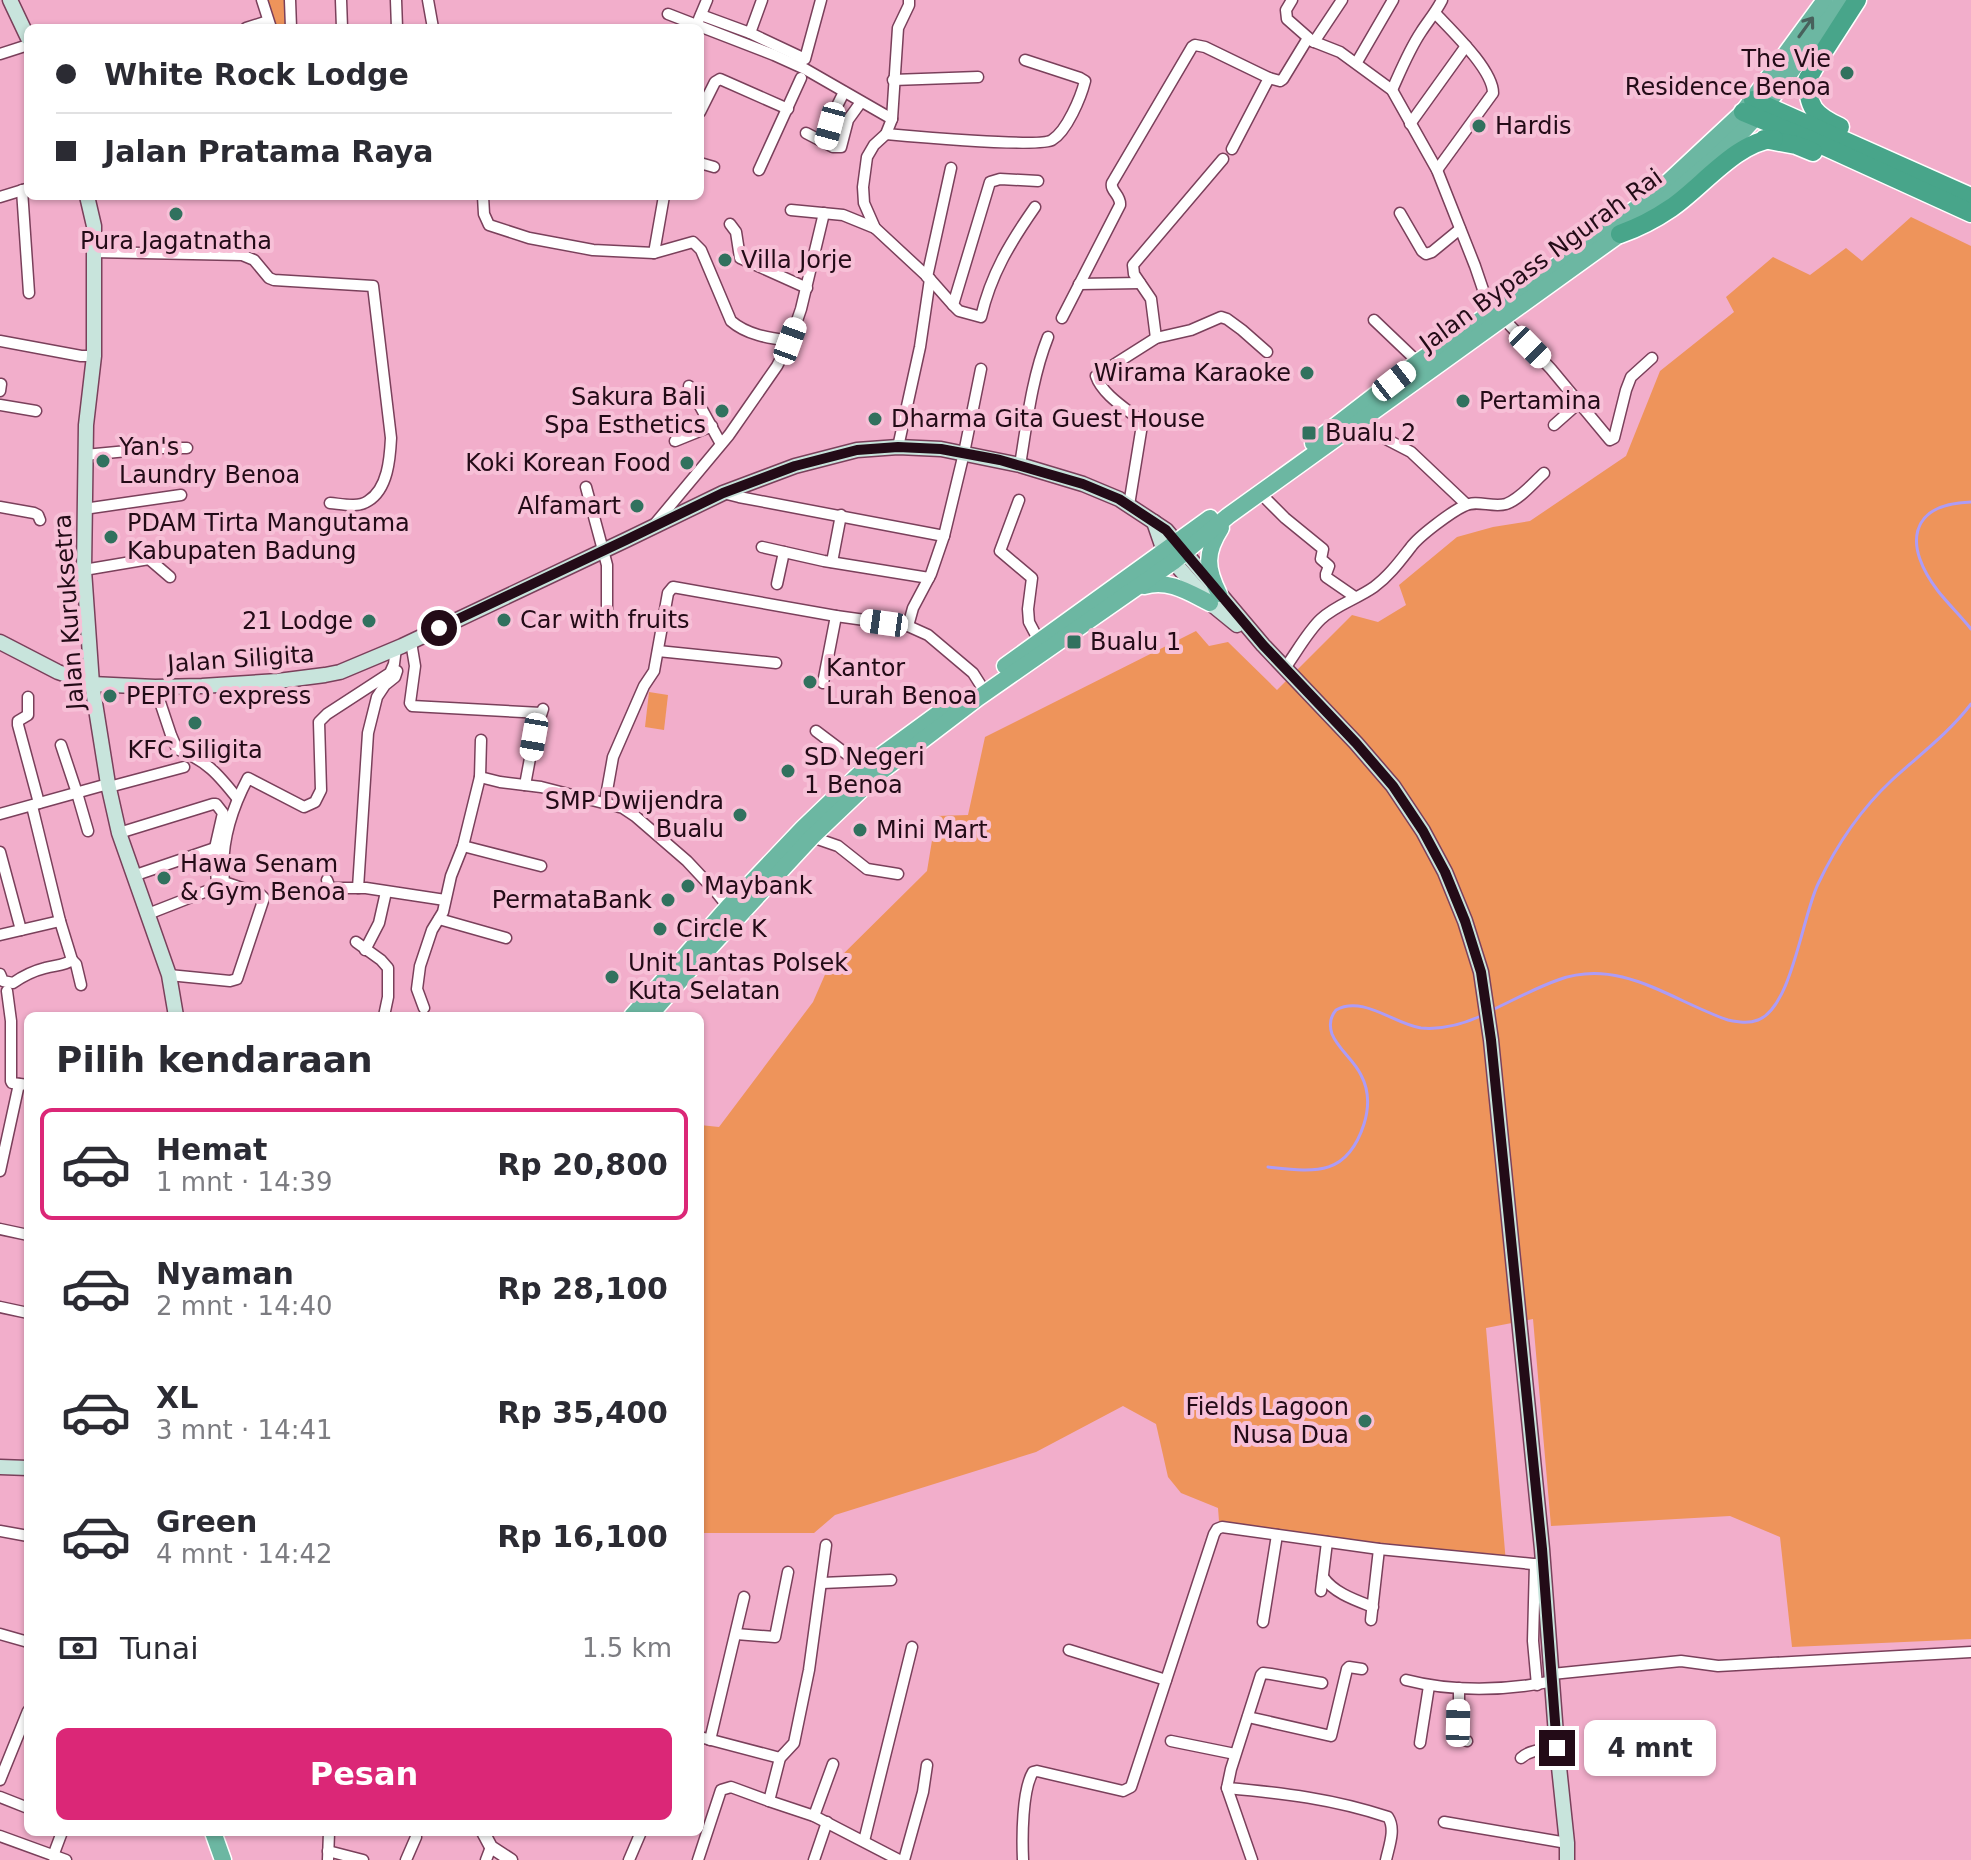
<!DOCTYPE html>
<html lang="id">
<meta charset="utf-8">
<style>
:root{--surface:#fff;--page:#f7f7f7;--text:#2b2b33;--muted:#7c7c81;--line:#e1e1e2;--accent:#db2777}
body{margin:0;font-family:"DejaVu Sans",sans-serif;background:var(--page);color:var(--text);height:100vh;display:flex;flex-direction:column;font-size:30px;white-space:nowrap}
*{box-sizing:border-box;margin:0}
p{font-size:26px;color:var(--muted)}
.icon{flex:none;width:44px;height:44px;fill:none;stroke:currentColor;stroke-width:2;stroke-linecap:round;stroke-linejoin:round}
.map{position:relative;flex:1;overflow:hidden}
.sheet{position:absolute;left:24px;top:1012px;width:680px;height:824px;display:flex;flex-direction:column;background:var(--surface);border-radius:12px;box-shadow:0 2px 6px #0004}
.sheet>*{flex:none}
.hud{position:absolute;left:24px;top:24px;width:680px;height:176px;border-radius:12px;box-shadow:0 2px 6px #0004;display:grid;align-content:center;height:176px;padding:0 32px;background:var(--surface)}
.end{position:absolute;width:36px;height:36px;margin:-18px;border:10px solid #230b17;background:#fff;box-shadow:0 0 0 4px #fff}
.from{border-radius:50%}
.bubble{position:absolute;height:56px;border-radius:12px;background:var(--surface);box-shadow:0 2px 6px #0004;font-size:26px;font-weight:600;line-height:56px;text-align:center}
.car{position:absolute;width:24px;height:48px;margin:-24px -12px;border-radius:10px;box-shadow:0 0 6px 2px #0007;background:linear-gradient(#fff 24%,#345 0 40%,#fff 0 76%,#345 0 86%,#fff 0)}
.hud b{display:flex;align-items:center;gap:28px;height:76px;font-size:30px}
.hud b+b{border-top:2px solid var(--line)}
.hud i{width:20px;height:20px;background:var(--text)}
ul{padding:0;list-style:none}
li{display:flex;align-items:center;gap:24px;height:112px;margin:0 16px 12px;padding:0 16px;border:4px solid transparent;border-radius:12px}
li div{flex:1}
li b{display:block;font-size:30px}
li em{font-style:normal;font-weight:600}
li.current{border-color:var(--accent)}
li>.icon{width:72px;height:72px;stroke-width:1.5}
h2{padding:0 32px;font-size:36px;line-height:96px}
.pay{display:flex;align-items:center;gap:20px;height:88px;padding:0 32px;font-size:30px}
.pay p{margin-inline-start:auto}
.primary-button{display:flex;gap:16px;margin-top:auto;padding:16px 32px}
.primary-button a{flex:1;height:92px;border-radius:12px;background:var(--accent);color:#fff;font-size:32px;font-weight:600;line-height:92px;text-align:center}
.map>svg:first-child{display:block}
</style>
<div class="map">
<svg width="1971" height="1860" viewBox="0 0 1971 1860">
<rect width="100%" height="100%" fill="#f2aecb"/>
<!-- green -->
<g fill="#ee945b">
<path d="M267 0H285L286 28H275Z"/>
<path d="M1911 217 1971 246V1639L1792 1647 1780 1537 1730 1516 1551 1526 1533 1319 1486 1328 1506 1563 1306 1536 1219 1521 1218 1508 1181 1493 1168 1477 1156 1424 1123 1406 1036 1452 835 1515 814 1533H700V1125L719 1127 813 1002 827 970 927 871 936 816 968 815 985 737 1196 631 1209 646 1228 642 1277 690 1352 615 1378 622 1406 605 1399 585 1457 537 1493 527 1530 521 1626 456 1660 371 1734 312 1726 297 1773 257 1810 275 1846 248 1862 261Z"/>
<path d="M649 692 668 695 664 730 645 727Z"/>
</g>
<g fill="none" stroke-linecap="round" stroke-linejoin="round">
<!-- stream -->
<g stroke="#ad9cf6" stroke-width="3">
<path d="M1971 502C1907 504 1904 547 1938 591 1949 605 1961 616 1971 629"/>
<path d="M1490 1011C1512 1001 1535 988 1558 980 1620 957 1672 1001 1728 1020 1738 1022 1748 1024 1758 1020 1792 1007 1802 917 1818 884 1836 846 1861 809 1892 780 1918 756 1949 733 1971 704"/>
<path d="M1268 1167C1315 1172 1347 1177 1364 1124 1369 1108 1369 1090 1361 1075 1354 1060 1338 1049 1332 1034 1329 1025 1330 1017 1336 1010 1363 995 1394 1024 1421 1028 1443 1030 1464 1024 1483 1015"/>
</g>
<!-- minor casing -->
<g stroke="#7a405b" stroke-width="13">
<g id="minor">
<path d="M262 0 271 28"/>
<path d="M290 0 291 28"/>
<path d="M341 0 342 28"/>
<path d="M396 0 397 28"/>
<path d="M428 0 433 28"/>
<path d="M909 0V5L898 28 892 119 886 134 874 145 867 157 863 187 864 203 875 228 930 279 953 305 959 311 981 317C991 274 1010 243 1035 207"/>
<path d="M1292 0 1286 10 1287 19 1312 41 1340 52 1392 90 1437 170 1475 266 1491 313"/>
<path d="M668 14 774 55 805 69 892 119"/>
<path d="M1436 14C1452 31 1493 70 1493 93L1437 170"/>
<path d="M701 15 750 33 805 59 821 0"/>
<path d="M699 19 707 0"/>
<path d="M246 28 268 21"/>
<path d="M750 33 762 0"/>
<path d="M1314 42 1342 0"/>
<path d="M0 54 28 45"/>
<path d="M1357 62 1393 0"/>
<path d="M893 80 978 77"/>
<path d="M1392 90C1401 70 1409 50 1421 32 1428 21 1436 12 1442 0"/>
<path d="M700 112 715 82 720 79 788 109"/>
<path d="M1410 124 1466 46"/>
<path d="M806 133 833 147H841L848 120 861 102"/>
<path d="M886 134C908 136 1041 148 1052 140 1067 131 1081 97 1085 81L1080 78 1025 60"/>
<path d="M826 143 835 110 844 92"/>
<path d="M1232 149 1269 78"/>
<path d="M700 163 714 167"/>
<path d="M759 170 801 78"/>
<path d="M22 190 29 293"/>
<path d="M483 196 484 214 489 225 529 238 593 250 654 253 693 242 701 250 731 321C747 335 769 338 790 341"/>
<path d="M0 197 26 189"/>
<path d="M791 210 843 215 875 228"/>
<path d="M1400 213 1422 251 1426 254 1432 252 1460 229"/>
<path d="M730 224 736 232 740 258 807 288"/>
<path d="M93 252 242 255 254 260 269 278 274 280 373 286 391 438C390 458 388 489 368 501 358 508 342 504 330 503"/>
<path d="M654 253 664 196"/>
<path d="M927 277 951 168"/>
<path d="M1079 284 1140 283"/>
<path d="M953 305 990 182 1000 179 1038 181"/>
<path d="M1062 318 1120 205C1121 195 1110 191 1112 183L1192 47 1195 45 1205 47 1269 78 1280 81 1283 79 1308 38"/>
<path d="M1503 318 1551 369 1610 440 1614 438 1626 390 1631 377 1652 358"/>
<path d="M1374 320 1418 362"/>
<path d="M1156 338 1151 299 1134 274 1133 265 1223 159"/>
<path d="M0 341 81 356H94"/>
<path d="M689 386 721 444"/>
<path d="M0 391 1 384"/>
<path d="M0 405 36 411"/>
<path d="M1362 421 1384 438 1411 452 1466 504"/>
<path d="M1554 425 1580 402"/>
<path d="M675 441 712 426"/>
<path d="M898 447 920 347 930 279"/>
<path d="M85 455 159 448H187"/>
<path d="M1020 465C1027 422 1032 377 1048 337"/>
<path d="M586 487 607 565V618"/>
<path d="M723 493 739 497 944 536"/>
<path d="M1260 493 1285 518 1323 549 1321 559 1329 566 1326 574V577L1355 597"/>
<path d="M1019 500 1000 551 1032 578 1028 609 1029 622 1039 641"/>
<path d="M1129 505 1142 425 1140 420C1125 408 1102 394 1096 376L1156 338 1191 330 1221 317 1227 319 1242 330 1267 352"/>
<path d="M0 507 34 513 38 515 40 520"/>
<path d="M84 509 181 495"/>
<path d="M654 525 729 435 777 366 790 341 801 309 824 213"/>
<path d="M762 547 824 561 929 578"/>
<path d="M832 562 841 515"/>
<path d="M84 570 149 559 170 577"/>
<path d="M777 584 784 552"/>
<path d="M908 626 913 608 931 574 944 536 964 453 981 369"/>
<path d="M411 642 415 666 410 703 412 706 541 713"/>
<path d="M658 651 776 663"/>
<path d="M1285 668C1296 653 1308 631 1321 619 1336 605 1357 599 1374 587 1389 576 1400 561 1411 547 1419 536 1451 512 1464 506 1477 499 1492 508 1506 504 1520 499 1533 483 1544 473"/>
<path d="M823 683 836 616"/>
<path d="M155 687 171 735 177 749C207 761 218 774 237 798"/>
<path d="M28 697V715L18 721V725L39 803"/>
<path d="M816 731 865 768"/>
<path d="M61 745 77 793 88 831"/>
<path d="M480 777 500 782 541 787 623 808 635 816 687 861 716 892 728 907"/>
<path d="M525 785 534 737 543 709"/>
<path d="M109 787 184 767"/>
<path d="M605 802 613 757 644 686 654 671 668 593 673 587 836 616 908 626 928 635 973 673 980 684"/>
<path d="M0 814 108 784"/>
<path d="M119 833 213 804H216L223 813 215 848 217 887 148 914"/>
<path d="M812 837 838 846 867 869 898 874"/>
<path d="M463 846 541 866"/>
<path d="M0 852 21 930"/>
<path d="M133 876 215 848"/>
<path d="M327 880 330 888H366L445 900"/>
<path d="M358 888 368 733 377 697 385 685 395 677 397 671"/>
<path d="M439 919 506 938"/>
<path d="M0 935 60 921"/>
<path d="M356 942 381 960 388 968V997L384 1016"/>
<path d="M365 950 379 923 386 892"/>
<path d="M72 960 76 964 81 985"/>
<path d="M0 974 3 981 13 983C23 976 33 971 45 968 55 965 64 966 72 960L60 921 32 806"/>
<path d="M169 975 230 981 237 979 264 898 260 894 224 882C220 845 231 810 248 778L304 807 315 802 321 790 319 722 327 714 390 673 394 664 396 648"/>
<path d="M7 991 11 1021V1081L12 1083 28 1085"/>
<path d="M424 1008 417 989 420 966 432 930 443 912 451 876 463 846 480 777 481 740"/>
<path d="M0 1171 19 1084"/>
<path d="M0 1229 28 1235"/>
<path d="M0 1307 28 1313"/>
<path d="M0 1531 28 1536"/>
<path d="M826 1545 809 1670 794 1743 780 1758 769 1801 814 1816 899 1860"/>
<path d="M1535 1564 1533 1641 1537 1685"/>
<path d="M1323 1577C1334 1593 1355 1600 1373 1607"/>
<path d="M822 1583 891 1580"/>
<path d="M1321 1591 1327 1542"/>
<path d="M1371 1620 1379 1549"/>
<path d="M1263 1622 1277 1535"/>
<path d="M0 1634 28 1642"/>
<path d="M736 1634 775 1637 788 1572"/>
<path d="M1069 1650 1166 1680"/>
<path d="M1552 1674 1681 1661 1718 1666 1971 1652"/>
<path d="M1406 1680C1452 1692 1506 1691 1553 1681"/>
<path d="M1459 1688V1737L1467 1741"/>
<path d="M1248 1717 1331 1736 1347 1669 1349 1667 1362 1669"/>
<path d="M700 1737 780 1758"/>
<path d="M710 1740 744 1597"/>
<path d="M1171 1741 1235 1754"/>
<path d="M1420 1743 1429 1686"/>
<path d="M1521 1758C1531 1749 1544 1750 1557 1748"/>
<path d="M0 1780 28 1711"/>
<path d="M1227 1788C1283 1793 1334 1799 1388 1817 1396 1829 1389 1846 1386 1860"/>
<path d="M0 1797 28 1808"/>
<path d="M814 1816 833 1764"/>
<path d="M1444 1822 1567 1843"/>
<path d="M0 1836 66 1860"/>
<path d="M864 1841 912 1647"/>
<path d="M328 1851 363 1860"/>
<path d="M53 1856 62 1832"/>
<path d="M328 1860 329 1832"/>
<path d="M406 1860 416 1837"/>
<path d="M486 1860 491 1847"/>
<path d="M629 1860 641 1832"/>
<path d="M698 1860 721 1790 731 1787 769 1801"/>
<path d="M814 1860 827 1822"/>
<path d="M904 1860 923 1792 927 1765"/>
<path d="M1023 1860C1022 1838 1022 1790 1033 1772L1037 1771 1123 1791 1131 1787 1214 1534 1217 1529 1222 1527 1379 1549 1543 1565"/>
<path d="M1252 1860 1227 1788 1231 1769 1261 1675 1263 1673 1271 1674 1322 1683"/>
</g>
</g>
<!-- tertiary casing -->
<g stroke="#7a405b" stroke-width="15">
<path id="tertiary" d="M483 1832 491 1847 511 1860"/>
</g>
<!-- secondary casing -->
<g stroke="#7a405b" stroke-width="17">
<g id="secondary">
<path d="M10 0 28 38"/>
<path d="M87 196 94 226V356L86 425 84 570 92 684 108 784 119 833 169 975 176 1016"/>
<path d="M1154 522 1164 551 1210 603 1237 625"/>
<path d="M0 642 58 672 92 684 155 687 202 686 278 681 325 675 340 672 402 646 626 540 723 493 795 466 857 450 898 447 941 449 1020 465 1083 484 1119 499 1166 530 1263 645 1356 743 1393 786 1423 831 1445 872 1465 921 1481 972 1491 1040 1542 1549 1557 1748 1567 1843V1860"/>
<path d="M0 1467 28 1468"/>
</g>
</g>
<!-- trunk casing -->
<g stroke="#fff" stroke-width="19">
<g id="trunk">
<path d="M1313 443 1418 362 1491 313 1653 196 1743 112 1825 0"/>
<path d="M1144 586C1169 579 1188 592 1210 603"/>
<path d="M1219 594C1206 568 1205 553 1221 528"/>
<path d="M1005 666 1210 518"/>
<path d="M632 1016 728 907 803 828 872 762 950 705"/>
<path d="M649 1016 701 957 812 837 878 774 978 698 1173 562 1228 516 1620 234 1628 225 1664 201 1715 158 1744 130 1766 106 1843 0"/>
<path d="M213 1832 223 1860"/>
</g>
</g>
<!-- motorway casing -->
<g stroke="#fff" stroke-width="21">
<g id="motorway">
<path d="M1808 78C1807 107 1814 115 1840 127"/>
<path d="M1804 86 1819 59 1857 0"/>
<path d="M1753 100 1971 197"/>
<path d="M1743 112 1813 141 1971 213"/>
<path d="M1764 139 1796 145 1813 152"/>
<path d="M1620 234C1637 228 1655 219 1671 208 1701 188 1737 141 1774 139"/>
</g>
</g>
<!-- minor -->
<use href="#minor" stroke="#fff" stroke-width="10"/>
<!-- tertiary -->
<use href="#tertiary" stroke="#fff" stroke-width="12"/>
<!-- secondary -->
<use href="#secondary" stroke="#c8e4dc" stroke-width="14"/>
<!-- trunk -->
<use href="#trunk" stroke="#6cb7a2" stroke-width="16"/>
<!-- motorway -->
<use href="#motorway" stroke="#48a58a" stroke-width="18"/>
</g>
<!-- one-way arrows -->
<defs><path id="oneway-shaft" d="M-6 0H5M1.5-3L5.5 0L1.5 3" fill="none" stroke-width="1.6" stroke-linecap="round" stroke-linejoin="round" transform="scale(2)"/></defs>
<use stroke="#48615c" href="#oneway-shaft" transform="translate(1806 27) rotate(-54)"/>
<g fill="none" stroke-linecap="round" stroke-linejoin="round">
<!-- route -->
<path stroke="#230b17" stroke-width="10" d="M439 628 626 540 723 493 795 466 857 450 898 447 941 449 1000 460 1083 484 1119 499 1166 530 1263 645 1356 743 1393 786 1423 831 1445 872 1465 921 1481 972 1491 1040 1542 1549 1557 1748"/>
</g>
<!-- markers -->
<g fill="#31715e" stroke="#f7c0d7" stroke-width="3">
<circle cx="1847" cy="73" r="8"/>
<circle cx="1479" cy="126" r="8"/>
<circle cx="176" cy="214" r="8"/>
<circle cx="725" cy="260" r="8"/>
<circle cx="1307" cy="373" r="8"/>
<circle cx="1463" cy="401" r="8"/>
<circle cx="722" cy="411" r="8"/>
<circle cx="875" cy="419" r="8"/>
<rect x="1301" y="425" width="16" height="16" rx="4"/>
<circle cx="103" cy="461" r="8"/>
<circle cx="687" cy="463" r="8"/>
<circle cx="637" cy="506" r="8"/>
<circle cx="111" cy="537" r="8"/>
<circle cx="504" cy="620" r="8"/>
<circle cx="369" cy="621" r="8"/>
<rect x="1066" y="634" width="16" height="16" rx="4"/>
<circle cx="810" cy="682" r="8"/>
<circle cx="110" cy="696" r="8"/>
<circle cx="195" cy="723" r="8"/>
<circle cx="788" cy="771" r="8"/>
<circle cx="740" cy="815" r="8"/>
<circle cx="860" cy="830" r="8"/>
<circle cx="164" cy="878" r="8"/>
<circle cx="688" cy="886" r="8"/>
<circle cx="668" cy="900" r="8"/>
<circle cx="660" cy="929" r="8"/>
<circle cx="612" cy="977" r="8"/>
<circle cx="1365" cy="1421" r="8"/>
</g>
<g text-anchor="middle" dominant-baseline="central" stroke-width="8" stroke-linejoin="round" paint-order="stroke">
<!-- poi labels -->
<g font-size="24" fill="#230b17" stroke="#f7c0d7" text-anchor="start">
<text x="1831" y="59" text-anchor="end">The Vie<tspan x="1831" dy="28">Residence Benoa</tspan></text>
<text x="1495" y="126">Hardis</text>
<text x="176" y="241" text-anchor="middle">Pura Jagatnatha</text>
<text x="741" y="260">Villa Jorje</text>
<text x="1291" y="373" text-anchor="end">Wirama Karaoke</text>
<text x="706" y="397" text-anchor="end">Sakura Bali<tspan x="706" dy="28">Spa Esthetics</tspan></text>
<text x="1479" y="401">Pertamina</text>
<text x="891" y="419">Dharma Gita Guest House</text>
<text x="1325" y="433">Bualu 2</text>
<text x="119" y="447">Yan's<tspan x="119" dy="28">Laundry Benoa</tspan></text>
<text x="671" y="463" text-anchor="end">Koki Korean Food</text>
<text x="621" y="506" text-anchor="end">Alfamart</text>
<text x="127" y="523">PDAM Tirta Mangutama<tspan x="127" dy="28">Kabupaten Badung</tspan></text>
<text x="520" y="620">Car with fruits</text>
<text x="353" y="621" text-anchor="end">21 Lodge</text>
<text x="1090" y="642">Bualu 1</text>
<text x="826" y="668">Kantor<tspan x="826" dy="28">Lurah Benoa</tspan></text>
<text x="126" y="696">PEPITO express</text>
<text x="195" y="750" text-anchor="middle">KFC Siligita</text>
<text x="804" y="757">SD Negeri<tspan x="804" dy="28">1 Benoa</tspan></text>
<text x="724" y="801" text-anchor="end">SMP Dwijendra<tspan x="724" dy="28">Bualu</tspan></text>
<text x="876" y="830">Mini Mart</text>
<text x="180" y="864">Hawa Senam<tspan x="180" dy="28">&amp; Gym Benoa</tspan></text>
<text x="704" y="886">Maybank</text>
<text x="652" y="900" text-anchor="end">PermataBank</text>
<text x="676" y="929">Circle K</text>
<text x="628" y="963">Unit Lantas Polsek<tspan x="628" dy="28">Kuta Selatan</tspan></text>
<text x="1349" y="1407" text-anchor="end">Fields Lagoon<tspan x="1349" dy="28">Nusa Dua</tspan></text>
</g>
<!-- street labels -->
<g font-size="24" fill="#230b17" stroke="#f7c0d7">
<text transform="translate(1541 260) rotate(-36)">Jalan Bypass Ngurah Rai</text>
<text transform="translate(69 612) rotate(-94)">Jalan Kuruksetra</text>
<text transform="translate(241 659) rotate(-4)">Jalan Siligita</text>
</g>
</g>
</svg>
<i class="end from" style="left:439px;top:628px"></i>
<i class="end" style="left:1557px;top:1748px"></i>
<div class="bubble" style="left:1584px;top:1720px;width:132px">4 mnt</div>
<i class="car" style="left:830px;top:126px;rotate:195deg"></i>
<i class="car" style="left:790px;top:341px;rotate:20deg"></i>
<i class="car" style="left:1530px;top:347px;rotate:135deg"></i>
<i class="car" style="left:1394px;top:381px;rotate:52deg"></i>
<i class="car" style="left:884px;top:623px;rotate:278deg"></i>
<i class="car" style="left:534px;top:737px;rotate:190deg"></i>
<i class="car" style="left:1458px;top:1723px;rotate:1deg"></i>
<div class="hud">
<b><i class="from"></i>White Rock Lodge</b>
<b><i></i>Jalan Pratama Raya</b>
</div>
<section class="sheet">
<h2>Pilih kendaraan</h2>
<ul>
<li class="current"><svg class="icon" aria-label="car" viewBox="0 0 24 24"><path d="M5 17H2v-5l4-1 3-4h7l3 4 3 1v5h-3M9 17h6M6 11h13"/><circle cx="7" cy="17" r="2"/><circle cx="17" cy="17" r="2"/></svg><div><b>Hemat</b><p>1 mnt · 14:39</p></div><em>Rp 20,800</em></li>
<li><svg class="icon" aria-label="car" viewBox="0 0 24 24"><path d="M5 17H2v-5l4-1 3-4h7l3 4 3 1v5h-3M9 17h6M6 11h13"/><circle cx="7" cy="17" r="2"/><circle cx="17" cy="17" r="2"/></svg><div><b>Nyaman</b><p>2 mnt · 14:40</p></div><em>Rp 28,100</em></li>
<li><svg class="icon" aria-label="car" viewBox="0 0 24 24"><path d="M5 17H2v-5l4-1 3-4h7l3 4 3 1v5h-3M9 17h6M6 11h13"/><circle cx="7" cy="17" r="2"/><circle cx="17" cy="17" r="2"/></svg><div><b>XL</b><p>3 mnt · 14:41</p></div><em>Rp 35,400</em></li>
<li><svg class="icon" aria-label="car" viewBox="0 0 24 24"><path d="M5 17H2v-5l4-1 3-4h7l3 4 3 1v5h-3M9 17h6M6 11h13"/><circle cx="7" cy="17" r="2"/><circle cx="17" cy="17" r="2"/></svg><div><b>Green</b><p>4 mnt · 14:42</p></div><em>Rp 16,100</em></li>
</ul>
<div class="pay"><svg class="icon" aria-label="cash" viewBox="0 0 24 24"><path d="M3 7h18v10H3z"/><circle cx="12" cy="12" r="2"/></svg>Tunai<p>1.5 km</p></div>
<div class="primary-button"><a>Pesan</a></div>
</section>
</div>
